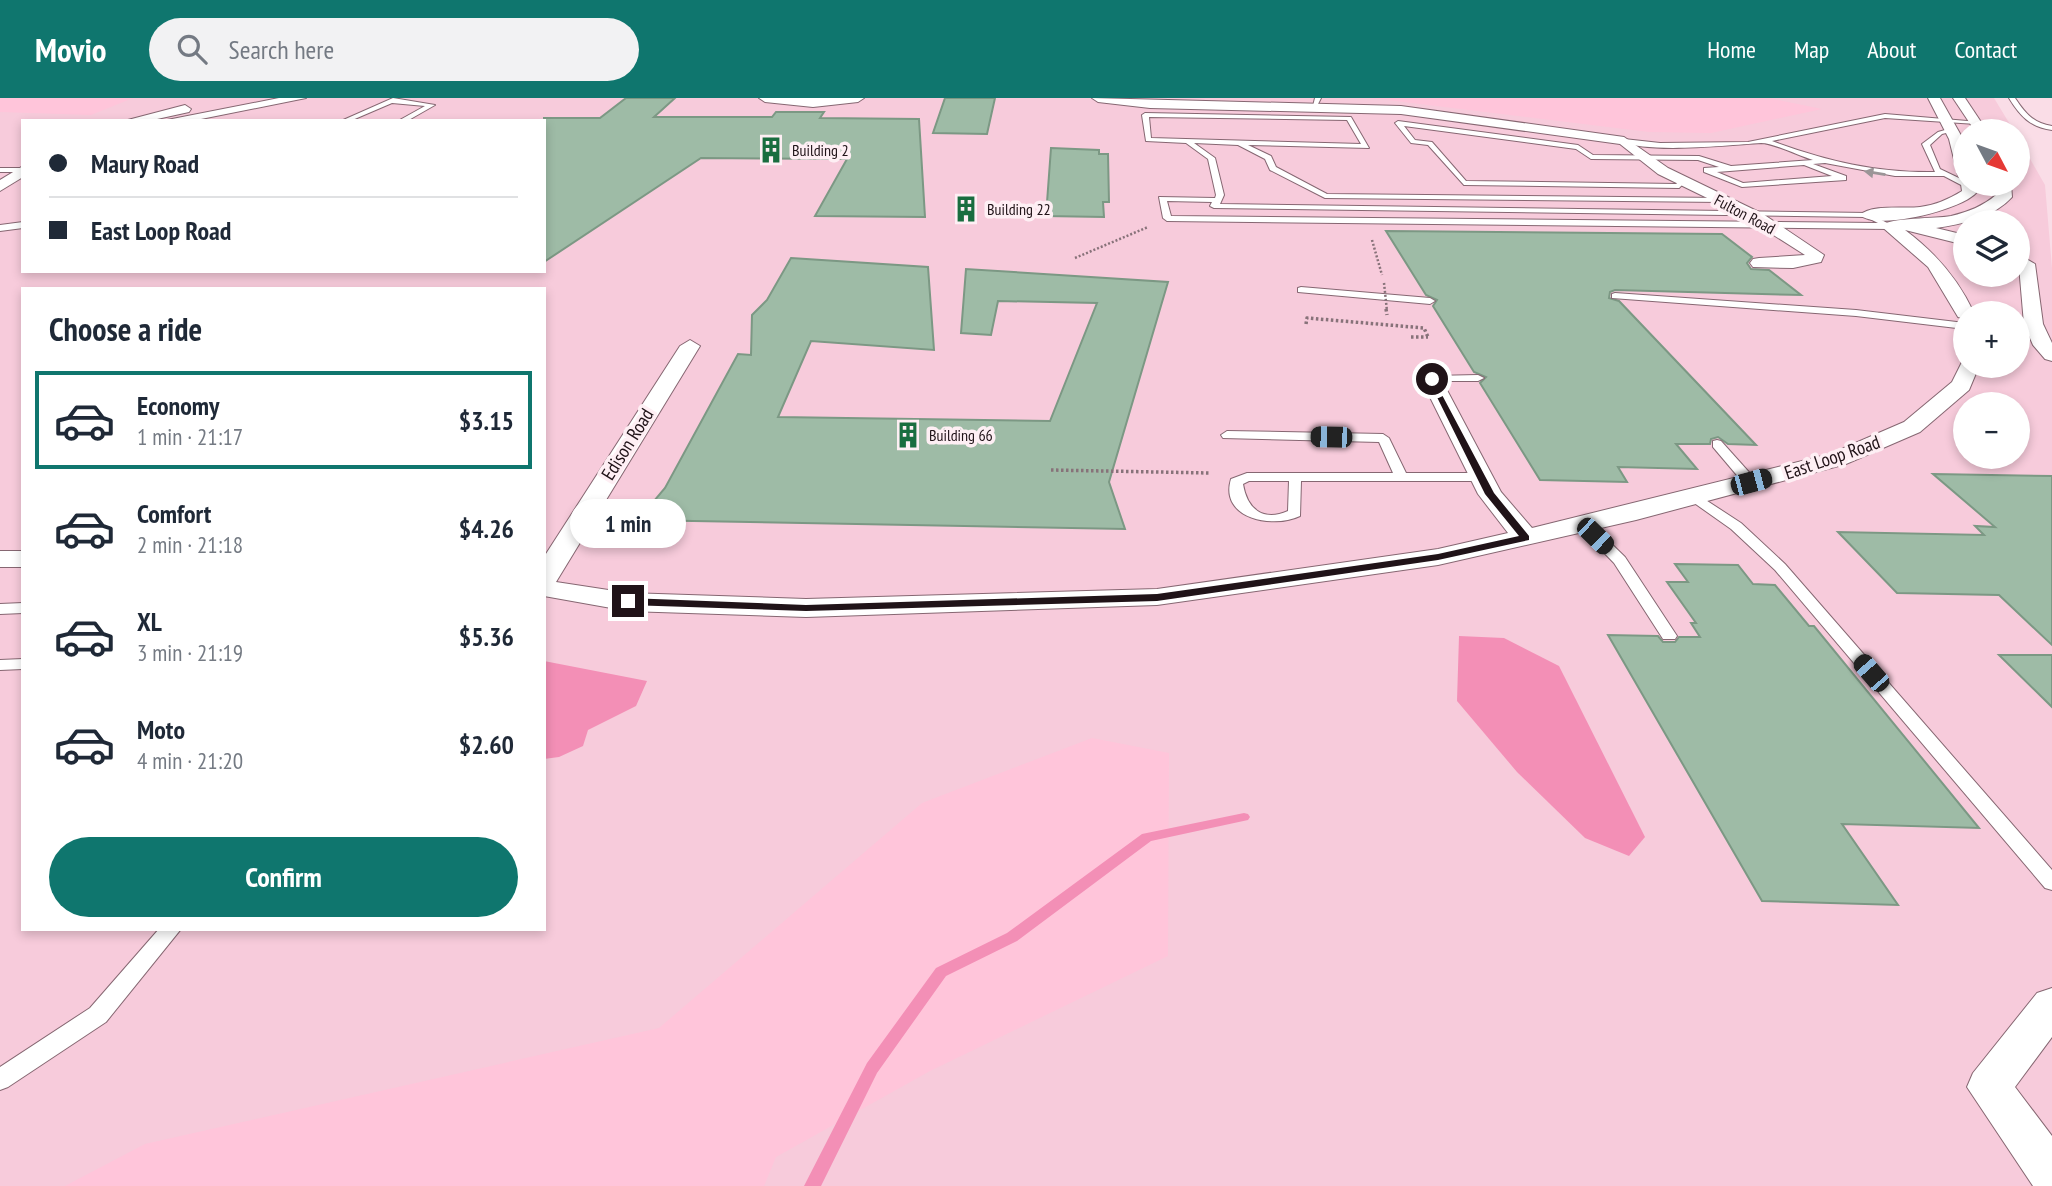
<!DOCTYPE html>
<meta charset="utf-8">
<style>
:root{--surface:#fff;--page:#f2f2f3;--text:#1f2937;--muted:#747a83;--line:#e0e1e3;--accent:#0f766e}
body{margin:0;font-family:"PT Sans Narrow",sans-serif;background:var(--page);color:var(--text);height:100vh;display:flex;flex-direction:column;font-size:26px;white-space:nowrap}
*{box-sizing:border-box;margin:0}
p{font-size:23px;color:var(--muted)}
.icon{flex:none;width:38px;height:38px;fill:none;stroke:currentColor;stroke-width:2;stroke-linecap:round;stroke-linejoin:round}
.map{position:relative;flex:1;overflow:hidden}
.drawer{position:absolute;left:21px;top:189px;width:525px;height:644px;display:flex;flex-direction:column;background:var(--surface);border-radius:0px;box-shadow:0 4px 10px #0003}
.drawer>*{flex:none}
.top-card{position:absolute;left:21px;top:21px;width:525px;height:154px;border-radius:0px;box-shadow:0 4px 10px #0003;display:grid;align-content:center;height:154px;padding:0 28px;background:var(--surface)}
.needle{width:46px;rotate:131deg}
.buttons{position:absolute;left:1953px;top:21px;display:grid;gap:14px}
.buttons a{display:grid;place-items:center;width:77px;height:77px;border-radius:50%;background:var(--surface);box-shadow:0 4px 10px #0003;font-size:35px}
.end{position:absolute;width:32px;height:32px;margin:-16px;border:9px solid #201318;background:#fff;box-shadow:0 0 0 4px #fff}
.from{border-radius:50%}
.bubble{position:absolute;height:49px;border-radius:24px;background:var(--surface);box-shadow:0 4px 10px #0003;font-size:23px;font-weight:600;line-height:49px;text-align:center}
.car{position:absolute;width:21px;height:42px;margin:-21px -10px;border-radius:9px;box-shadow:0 0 5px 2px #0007;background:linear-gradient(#222 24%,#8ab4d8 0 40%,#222 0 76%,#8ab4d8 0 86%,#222 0)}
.top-card b{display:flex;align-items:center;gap:24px;height:66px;font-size:26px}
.top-card b+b{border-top:2px solid var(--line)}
.top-card i{width:18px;height:18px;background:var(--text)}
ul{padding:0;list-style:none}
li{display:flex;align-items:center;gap:21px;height:98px;margin:0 14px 10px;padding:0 14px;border:4px solid transparent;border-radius:0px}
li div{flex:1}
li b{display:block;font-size:26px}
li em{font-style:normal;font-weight:600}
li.selected{border-color:var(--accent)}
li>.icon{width:63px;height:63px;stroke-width:1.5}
h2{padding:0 28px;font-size:32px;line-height:84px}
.action{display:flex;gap:14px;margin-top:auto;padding:14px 28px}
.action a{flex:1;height:80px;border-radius:42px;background:var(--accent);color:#fff;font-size:28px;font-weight:600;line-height:80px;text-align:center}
header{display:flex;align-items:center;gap:42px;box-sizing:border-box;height:98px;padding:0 35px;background:var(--accent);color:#fff}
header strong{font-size:33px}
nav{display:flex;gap:38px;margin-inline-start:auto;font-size:24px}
.search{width:490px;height:63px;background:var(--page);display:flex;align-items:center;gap:18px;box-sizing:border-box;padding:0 24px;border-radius:38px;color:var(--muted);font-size:26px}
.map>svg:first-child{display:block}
</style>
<header>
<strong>Movio</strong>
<div class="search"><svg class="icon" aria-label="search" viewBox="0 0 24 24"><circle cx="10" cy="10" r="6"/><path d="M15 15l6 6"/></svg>Search here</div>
<nav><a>Home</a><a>Map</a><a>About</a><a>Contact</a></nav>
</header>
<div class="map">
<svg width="2052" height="1088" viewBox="0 0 2052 1088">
<rect width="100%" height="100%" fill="#fadde7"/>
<!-- built -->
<path fill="#f7cbdb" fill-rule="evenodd" d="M0 0H1994L2014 33H1965V86H2018V40L2045 87 2052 170V1088H0ZM23 23H544V173H23ZM1965 124H2018V177H1965ZM23 191H544V831H23ZM1965 215H2018V268H1965ZM1965 306H2018V359H1965Z"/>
<!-- green -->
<g fill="#ffc5da">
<path d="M0 0H133L91 17 0 14Z"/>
<path d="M1371 0H1768L1822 11 1711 35 1649 34Z"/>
<path d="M1092 640 1169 655 1168 858 930 973 776 1059 764 1088H65L145 1046 659 930 922 705Z"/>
</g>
<!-- water -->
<g fill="#f38fb6">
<path d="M1459 538 1504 540 1559 568 1645 739 1629 758 1585 740 1517 674 1457 603Z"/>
<path d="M544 563 647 583 636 608 588 632 583 648 559 659 544 661Z"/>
</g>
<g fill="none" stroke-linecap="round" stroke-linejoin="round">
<!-- stream -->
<path fill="#f38fb6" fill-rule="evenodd" d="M1244 715 1248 716 1250 719 1248 722 1151 743 1017 843 946 878 877 975 821 1088H804L867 965 936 870 1007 835 1142 736Z"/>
</g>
<!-- building -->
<g fill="#9ebba6" stroke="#7c9884" stroke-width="2">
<path d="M626 0H675L654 19H772L776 14H824L820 20 919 21 925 119 815 118 847 61 701 60 544 164V20H600Z"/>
<path d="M945 0H995L987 36 933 35Z"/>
<path d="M1051 50 1099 52V56H1108L1109 104H1103L1104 119 1046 118Z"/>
<path d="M1386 133 1722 136 1752 159 1747 165 1751 171 1769 172 1801 197 1615 192 1610 194 1609 200 1619 203 1756 347 1728 346 1718 339 1711 341 1710 346H1676L1697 371 1618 369 1627 384 1540 382 1480 285 1486 279 1474 274 1433 208 1437 202 1426 197Z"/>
<path d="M791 160 928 169 934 252 811 243 778 319 1050 323 1097 205 998 203 991 237 961 235 966 171 1168 184 1109 384 1125 431 638 422 665 390 738 256 751 257 752 217 767 202Z"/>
<path d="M1933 376 2052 378V547L1999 497 1897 495 1838 434 1984 437 1975 428 1995 429Z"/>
<path d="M1675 466 1738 467 1753 486 1775 487 1809 528H1814L1979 730 1842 726 1898 807 1762 803 1608 537 1658 538 1663 544H1675L1679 539H1700L1691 525H1696L1667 484H1688Z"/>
<path d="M1999 557H2052V609Z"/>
</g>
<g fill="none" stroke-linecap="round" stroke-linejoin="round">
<!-- service casing -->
<g stroke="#866772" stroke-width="2">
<g id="service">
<path d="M393 0 435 7 407 23H398L425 8 392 5 350 23H341Z"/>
<path d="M1315 0H1321L1316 10 1313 8Z"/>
<path d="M2009 0H2015C2025 15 2033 25 2052 28V32C2030 29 2020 18 2009 0Z"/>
<path d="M1145 15 1351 19 1369 50 1248 47 1271 58 1276 69 1327 96 1722 100 1726 102 1722 104 1325 100 1270 72 1265 61 1238 47 1194 45 1215 60 1224 97 1220 106 1868 115 1893 128 1889 131 1167 123 1163 120 1159 99 1215 100 1216 97 1208 61 1186 45 1146 43 1142 17ZM1149 19 1347 22 1361 46 1151 40ZM1167 103 1212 104 1210 108 1214 110 1866 119 1878 125 1171 118Z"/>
<path d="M1885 16 1979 24 1976 26 1885 20 1772 43C1826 63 1877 75 1935 74L1922 46 1938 34 1952 30 1954 33 1942 36 1930 47 1940 71 1965 83V86H1971V89H1965L1944 78H1895L1825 65 1813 66 1846 78V82L1742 89 1704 74V70L1719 69 1698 62 1591 61 1576 51 1404 28 1415 42 1432 44 1466 83 1676 86 1680 83 1684 85 1679 90 1464 87 1428 47 1411 45 1395 25 1398 23 1578 47 1593 57 1699 58 1731 68 1813 62C1799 58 1774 45 1761 45 1729 47 1648 56 1620 43L1624 41 1660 45 1748 44ZM1804 67 1832 78 1743 85 1717 74Z"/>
<rect x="0" y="70" width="23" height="4"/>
<path d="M23 124V130L0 133V127Z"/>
<path d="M1301 189 1430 200 1435 203 1430 206 1298 194V190Z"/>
<path d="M1615 195 1856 212 1965 225V231L1856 218 1612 200V196Z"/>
<path d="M1432 278 1478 277 1484 280 1478 283H1428V279Z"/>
<path d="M1227 333 1383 336 1389 340 1406 375H1481L1487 379 1481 383H1301L1300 418C1273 431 1219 421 1231 381L1247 375H1393L1379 344 1223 340 1221 337ZM1249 383H1289L1288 413C1263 424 1247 411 1243 386Z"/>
<path d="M1717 342 1721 343 1756 382V388H1746L1713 349V343Z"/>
<path d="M1695 395 1741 425 1785 466 2052 772V792L2045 790 1775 472 1731 431 1690 402 1688 399Z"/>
<path d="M1583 422 1588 423 1625 459 1677 538 1675 541H1663L1614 465 1576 426Z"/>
<path d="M23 505V515L0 516V506Z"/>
<path d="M23 561V571L0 572V562Z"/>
<path d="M159 831H181L106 924 8 989 0 992V969L90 910Z"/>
</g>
</g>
<!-- minor casing -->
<g stroke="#866772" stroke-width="2">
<g id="minor">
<path d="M279 0H306L191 23H162Z"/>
<path d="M759 0H864L858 4 813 9 765 4Z"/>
<path d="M1092 0 1401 8 1624 39 1668 70 1763 116 1824 157 1821 164 1793 170 1753 169 1750 165 1753 161 1759 160 1805 157 1742 117 1658 76 1620 46 1401 16 1150 10 1098 4Z"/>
<path d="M1928 0H1940L1963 41 1965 81 1958 77 1949 41Z"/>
<path d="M1953 0H1965L1987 33H1975Z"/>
<path d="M185 7 191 11 189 14 148 23H124Z"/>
<path d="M23 68V79L0 93V82Z"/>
<path d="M1965 82V86H1975L1977 94C1962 112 1877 133 1860 117 1872 106 1904 111 1920 109 1936 107 1949 101 1962 93L1961 86Z"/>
<path d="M1997 86H2011L2012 99C1993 120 1962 126 1936 130L1965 137V147L1905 132C1936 155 1958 181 1974 215H1965V221L1958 219 1928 169 1881 128C1890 119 1936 121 1951 118 1968 114 1983 108 1996 97Z"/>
<path d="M2018 156 2035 166 2043 226 2052 245V263L2045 261 2033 247 2024 226Z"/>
<path d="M690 242 700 248 556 484 628 495 806 501 1157 491 1438 451 1508 435 1478 396 1421 281 1425 277H1439L1501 394 1532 430 1830 356 1904 324 1952 284 1962 264 1965 263V268H1979L1969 292 1920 334 1846 366 1636 422 1438 467 1157 507 806 519 628 513 544 498V459L680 248Z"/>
<rect x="0" y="453" width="23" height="16"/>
<path d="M2052 890V939L2015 989 2052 1038V1088H2033L1967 989 1973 975 2037 895Z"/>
</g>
</g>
<!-- path-far1 -->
<g stroke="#877279" stroke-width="2.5" stroke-dasharray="2 2" stroke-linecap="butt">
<path d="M1372 142 1382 177"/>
<path d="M1075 160 1148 129"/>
</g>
<!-- path -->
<g stroke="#877279" stroke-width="3.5" stroke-dasharray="2.5 2.5" stroke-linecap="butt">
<path d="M1306 226 1307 220 1424 230 1428 239"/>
<path d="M1411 239H1428"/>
<path d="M1051 372 1210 375"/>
</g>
<!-- service -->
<use href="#service" fill="#fff" fill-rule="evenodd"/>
<!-- minor -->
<use href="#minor" fill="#fff" fill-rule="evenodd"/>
<!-- path-bridge-far1 -->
<path stroke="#877279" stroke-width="2.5" stroke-dasharray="2 2" stroke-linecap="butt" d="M1384 185 1387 213"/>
<!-- path-bridge -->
<path stroke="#877279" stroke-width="3.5" stroke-dasharray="2.5 2.5" stroke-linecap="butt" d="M1386 211 1387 217"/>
</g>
<!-- one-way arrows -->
<defs><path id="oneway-solid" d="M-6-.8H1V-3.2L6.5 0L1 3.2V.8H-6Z" transform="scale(1.75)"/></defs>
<use fill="#9b9597" href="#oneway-solid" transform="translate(1875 75) rotate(-171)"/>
<!-- route -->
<path fill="#201318" d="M1432 278 1494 395 1529 438V442L1438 462 1157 503 806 513 628 507 623 503 628 500 806 507 1157 496 1438 456 1519 438 1485 396 1428 281Z"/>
<!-- icons -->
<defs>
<g id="building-bare" transform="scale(2.1)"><path d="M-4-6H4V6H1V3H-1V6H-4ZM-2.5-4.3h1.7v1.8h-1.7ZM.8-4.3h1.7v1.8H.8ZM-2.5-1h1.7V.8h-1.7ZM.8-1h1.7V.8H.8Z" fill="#196d3f" stroke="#feeff4" stroke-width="2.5" paint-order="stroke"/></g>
</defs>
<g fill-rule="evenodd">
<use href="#building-bare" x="771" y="52"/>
<use href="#building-bare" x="966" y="111"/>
<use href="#building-bare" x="908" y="337"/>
</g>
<g text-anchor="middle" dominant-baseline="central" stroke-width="7" stroke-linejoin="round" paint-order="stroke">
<!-- far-poi labels -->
<g font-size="16" fill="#201318" stroke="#feeff4" text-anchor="start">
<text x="792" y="52">Building 2</text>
<text x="987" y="111">Building 22</text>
<text x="929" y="337">Building 66</text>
</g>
<!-- far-street labels -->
<g font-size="16" fill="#201318" stroke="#feeff4">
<text transform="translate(1745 116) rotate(28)">Fulton Road</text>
</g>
<!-- street labels -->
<g font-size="19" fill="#201318" stroke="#feeff4">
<text transform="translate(627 346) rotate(-58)">Edison Road</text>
<text transform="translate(1832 359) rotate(-19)">East Loop Road</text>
</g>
</g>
</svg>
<div class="buttons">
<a><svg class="needle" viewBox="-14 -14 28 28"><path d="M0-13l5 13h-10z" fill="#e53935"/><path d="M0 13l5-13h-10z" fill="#747a83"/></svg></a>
<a><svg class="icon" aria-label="layers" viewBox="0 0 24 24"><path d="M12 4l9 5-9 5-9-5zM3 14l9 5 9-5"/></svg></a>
<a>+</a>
<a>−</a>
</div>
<i class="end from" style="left:1432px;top:281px"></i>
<i class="end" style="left:628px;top:503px"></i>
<div class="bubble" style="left:570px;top:401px;width:116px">1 min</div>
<i class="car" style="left:1331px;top:339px;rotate:271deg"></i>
<i class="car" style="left:1751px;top:384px;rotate:75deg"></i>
<i class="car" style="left:1595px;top:438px;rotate:134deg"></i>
<i class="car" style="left:1871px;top:575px;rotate:319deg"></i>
<div class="top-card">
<b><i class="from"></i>Maury Road</b>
<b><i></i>East Loop Road</b>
</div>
<section class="drawer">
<h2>Choose a ride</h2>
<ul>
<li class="selected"><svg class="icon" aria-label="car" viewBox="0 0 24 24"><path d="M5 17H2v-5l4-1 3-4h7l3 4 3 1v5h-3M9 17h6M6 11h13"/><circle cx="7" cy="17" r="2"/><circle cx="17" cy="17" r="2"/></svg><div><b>Economy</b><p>1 min · 21:17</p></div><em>$3.15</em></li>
<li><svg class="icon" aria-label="car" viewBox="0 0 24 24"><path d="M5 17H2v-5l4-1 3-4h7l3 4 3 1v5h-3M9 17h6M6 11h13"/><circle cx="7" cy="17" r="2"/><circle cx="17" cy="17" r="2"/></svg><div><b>Comfort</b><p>2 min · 21:18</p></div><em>$4.26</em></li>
<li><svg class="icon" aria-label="car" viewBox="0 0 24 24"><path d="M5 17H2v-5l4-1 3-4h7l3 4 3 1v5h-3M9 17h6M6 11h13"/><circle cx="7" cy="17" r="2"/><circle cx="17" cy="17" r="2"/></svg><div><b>XL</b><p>3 min · 21:19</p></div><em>$5.36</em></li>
<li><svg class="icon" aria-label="car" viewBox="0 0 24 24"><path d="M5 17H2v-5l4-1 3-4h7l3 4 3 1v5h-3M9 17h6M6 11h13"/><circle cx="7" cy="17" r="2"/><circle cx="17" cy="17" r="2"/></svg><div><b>Moto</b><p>4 min · 21:20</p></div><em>$2.60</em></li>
</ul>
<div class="action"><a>Confirm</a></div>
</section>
</div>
